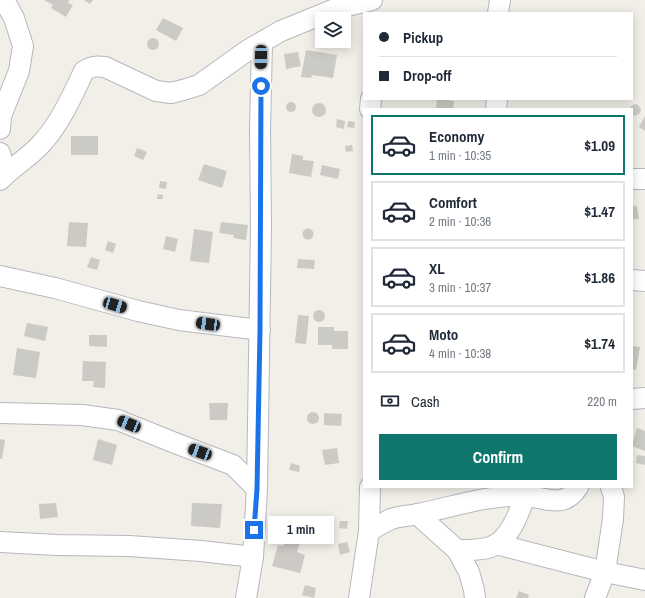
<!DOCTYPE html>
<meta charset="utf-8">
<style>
:root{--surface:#fff;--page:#f2f2f3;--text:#1f2937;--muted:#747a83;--line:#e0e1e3;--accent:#0f766e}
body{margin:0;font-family:"Archivo Narrow",sans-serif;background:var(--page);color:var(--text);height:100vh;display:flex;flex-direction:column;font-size:15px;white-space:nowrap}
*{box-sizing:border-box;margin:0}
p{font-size:13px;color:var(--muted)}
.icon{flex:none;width:22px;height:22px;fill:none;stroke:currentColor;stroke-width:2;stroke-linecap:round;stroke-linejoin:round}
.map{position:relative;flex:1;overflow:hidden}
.details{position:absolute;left:363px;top:108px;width:270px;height:380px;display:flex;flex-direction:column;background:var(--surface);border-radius:0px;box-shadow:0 2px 10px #0003}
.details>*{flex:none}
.top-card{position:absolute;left:363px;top:12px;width:270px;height:88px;border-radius:0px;box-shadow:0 2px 10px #0003;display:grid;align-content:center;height:88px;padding:0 16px;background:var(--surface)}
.controls{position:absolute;left:315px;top:12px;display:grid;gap:8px}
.controls a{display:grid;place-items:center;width:36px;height:36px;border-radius:0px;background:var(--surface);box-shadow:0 2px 10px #0003;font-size:20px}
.end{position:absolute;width:18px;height:18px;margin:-9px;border:5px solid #1a73e8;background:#fff;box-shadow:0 0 0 2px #fff}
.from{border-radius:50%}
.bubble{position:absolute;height:28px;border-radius:0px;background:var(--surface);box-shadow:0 2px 10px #0003;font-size:13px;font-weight:700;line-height:28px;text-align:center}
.car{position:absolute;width:12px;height:24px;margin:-12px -6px;border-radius:5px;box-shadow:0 0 3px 1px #0007;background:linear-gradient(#222 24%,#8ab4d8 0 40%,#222 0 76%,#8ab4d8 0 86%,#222 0)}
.top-card b{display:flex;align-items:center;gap:14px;height:38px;font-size:15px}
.top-card b+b{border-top:1px solid var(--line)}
.top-card i{width:10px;height:10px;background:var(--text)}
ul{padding:7px 0 0;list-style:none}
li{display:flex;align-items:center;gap:12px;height:60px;margin:0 8px 6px;padding:0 8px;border:2px solid var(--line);border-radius:0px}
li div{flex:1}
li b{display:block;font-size:15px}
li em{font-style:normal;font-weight:700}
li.active{border-color:var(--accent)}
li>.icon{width:36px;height:36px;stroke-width:1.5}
.pay{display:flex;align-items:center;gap:10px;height:44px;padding:0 16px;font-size:15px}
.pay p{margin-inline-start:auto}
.primary-button{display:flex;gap:8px;margin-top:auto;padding:8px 16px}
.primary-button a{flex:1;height:46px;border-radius:0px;background:var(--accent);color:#fff;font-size:16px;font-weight:700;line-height:46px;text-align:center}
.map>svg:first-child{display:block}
</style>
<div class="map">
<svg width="645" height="598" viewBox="0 0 645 598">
<rect width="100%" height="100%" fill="#f1efe8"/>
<!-- building -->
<g fill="#cccac5">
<path d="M44 0H69L68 3 73 5 66 17 51 8 53 5Z"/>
<path d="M84 0H93L90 4Z"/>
<path d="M163 18 183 28 176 41 156 30Z"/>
<circle cx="153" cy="44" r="6"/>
<path d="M306 50 337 55 333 78 312 75 311 78 301 77Z"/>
<path d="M298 52 301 66 286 69 284 54Z"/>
<path d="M437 99 454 101 453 109H436Z"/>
<circle cx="291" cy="107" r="5"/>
<circle cx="319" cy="110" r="7"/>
<path d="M635 104 638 105 641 109 640 113 635 116 632 114V109H630L631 106Z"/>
<path d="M645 116V131L639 127Z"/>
<path d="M337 119 345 121 344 129 336 127Z"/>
<path d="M348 121 355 122 354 128 347 127Z"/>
<rect x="71" y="136" width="27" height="19"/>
<path d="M352 145 353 151 346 152 345 146Z"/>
<path d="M137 148 147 152 143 160 134 156Z"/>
<path d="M292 154 303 156V160L314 161 311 177 289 173Z"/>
<path d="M204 164 227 171 222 188 198 180Z"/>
<path d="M322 165 340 169 338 179 320 175Z"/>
<path d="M160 181 167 182 166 189 159 188Z"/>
<path d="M158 194 163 195V199H157Z"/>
<path d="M632 206H637L639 219H632Z"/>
<path d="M69 222 88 223 86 247 67 246Z"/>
<path d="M221 222 248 225 246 240 233 238 234 235 219 233Z"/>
<circle cx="308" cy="234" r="5.5"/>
<path d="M194 229 213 232 209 263 190 261Z"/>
<path d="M166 236 178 239 175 252 163 249Z"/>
<path d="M108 241 116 244 113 253 105 250Z"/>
<path d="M91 257 100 260 97 270 87 267Z"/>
<path d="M298 259 315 260 314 269 297 268Z"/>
<circle cx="319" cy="316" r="6"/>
<path d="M298 315 309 316 306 344 295 343Z"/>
<path d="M27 323 48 327 45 341 24 336Z"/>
<path d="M318 327H334V331H348V349H332V345H318Z"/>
<path d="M89 335H107V347L89 346Z"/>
<path d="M632 346 640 347 636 370 632 369Z"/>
<path d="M17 348 40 352 36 378 13 375Z"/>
<path d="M83 361 106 362 105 388 93 387 94 381H82Z"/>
<path d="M209 403H228L227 420H210Z"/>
<circle cx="313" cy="418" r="6"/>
<path d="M324 413 342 414 341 426 324 425Z"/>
<path d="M637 428 645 431V451L632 446Z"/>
<path d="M0 439 5 440 2 459H0Z"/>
<path d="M98 439 117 445 112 465 93 460Z"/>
<path d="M337 448 339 463 325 465 322 450Z"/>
<path d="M637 455 645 456V465L636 463Z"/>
<path d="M291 463 300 466 299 472 289 470Z"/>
<path d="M56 503 58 517 40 519 39 504Z"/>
<path d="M192 503 222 504 220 528 191 526Z"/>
<path d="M312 521 327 525 324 538 310 534 308 544 300 543 297 552 305 555 300 573 272 566 278 545 283 546 284 543 286 544 288 540 293 541 298 522 311 525Z"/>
<path d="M340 521H348L347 529 339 528Z"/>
<path d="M347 542 350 552 340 555 338 544Z"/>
<path d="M305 585 316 588 314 598 302 595Z"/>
<path d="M519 591 529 595 528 598H516Z"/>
</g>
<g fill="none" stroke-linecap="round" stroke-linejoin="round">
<!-- minor casing -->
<g stroke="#b5b8bc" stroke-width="22">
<g id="minor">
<path d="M498 13 500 0"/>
<path d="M370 109 371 99"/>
<path d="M496 109 497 99"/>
<path d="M0 129 1 116 19 71 23 46 14 18 4 0"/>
<path d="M0 153 6 173"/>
<path d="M632 179H645"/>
<path d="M0 180C13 166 30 157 42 143 61 122 72 96 84 71 92 66 96 66 105 67L156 91 171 93 183 90 199 85 248 50 281 31 335 9 372 0"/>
<path d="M0 276 55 288 138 311 179 320 260 330"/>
<path d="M632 280 645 281"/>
<path d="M632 399 645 398"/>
<path d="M0 413 82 415 118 420 175 443 233 465 257 489"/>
<path d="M417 514 457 550 469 572 474 590 475 598"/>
<path d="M369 531C376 527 383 523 391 519 400 516 409 516 418 514 453 507 489 494 526 496 548 498 564 509 578 487"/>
<path d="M0 542 57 545 129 546 201 551 253 557"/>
<path d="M496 544 605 572 645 580"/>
<path d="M457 550C469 550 486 551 497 544 512 533 519 513 525 496"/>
<path d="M246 598 253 557 257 489 261 226 260 129 262 42"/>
<path d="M359 598 369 531 370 487"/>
<path d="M595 598 605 572 613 519 614 497 611 487"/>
</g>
</g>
<!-- minor -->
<use href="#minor" stroke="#fff" stroke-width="20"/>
</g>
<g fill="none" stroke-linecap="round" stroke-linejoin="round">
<!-- route -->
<path stroke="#1a73e8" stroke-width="5" d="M254 530 257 489 260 330 261 86"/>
</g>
</svg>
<div class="controls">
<a><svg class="icon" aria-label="layers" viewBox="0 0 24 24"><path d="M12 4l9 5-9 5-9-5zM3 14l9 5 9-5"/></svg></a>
</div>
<i class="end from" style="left:261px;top:86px"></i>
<i class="end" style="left:254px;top:530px"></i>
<div class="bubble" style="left:268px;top:516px;width:66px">1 min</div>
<i class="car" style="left:261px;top:57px;rotate:181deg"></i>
<i class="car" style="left:115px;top:305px;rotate:106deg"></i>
<i class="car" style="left:208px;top:324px;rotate:278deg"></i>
<i class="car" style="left:129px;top:424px;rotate:292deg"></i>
<i class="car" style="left:200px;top:452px;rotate:290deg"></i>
<div class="top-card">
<b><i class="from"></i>Pickup</b>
<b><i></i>Drop-off</b>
</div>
<section class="details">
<ul>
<li class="active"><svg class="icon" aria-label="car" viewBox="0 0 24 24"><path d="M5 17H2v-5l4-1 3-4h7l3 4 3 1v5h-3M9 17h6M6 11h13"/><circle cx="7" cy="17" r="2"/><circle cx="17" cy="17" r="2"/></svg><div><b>Economy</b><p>1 min · 10:35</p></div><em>$1.09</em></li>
<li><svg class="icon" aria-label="car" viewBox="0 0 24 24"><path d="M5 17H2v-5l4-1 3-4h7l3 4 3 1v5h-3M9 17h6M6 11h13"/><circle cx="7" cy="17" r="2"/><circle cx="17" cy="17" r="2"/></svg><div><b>Comfort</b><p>2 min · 10:36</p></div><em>$1.47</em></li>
<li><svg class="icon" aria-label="car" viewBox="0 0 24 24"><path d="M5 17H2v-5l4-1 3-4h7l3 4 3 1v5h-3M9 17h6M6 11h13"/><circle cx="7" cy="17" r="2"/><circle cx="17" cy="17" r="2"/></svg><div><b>XL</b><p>3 min · 10:37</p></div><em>$1.86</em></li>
<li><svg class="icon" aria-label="car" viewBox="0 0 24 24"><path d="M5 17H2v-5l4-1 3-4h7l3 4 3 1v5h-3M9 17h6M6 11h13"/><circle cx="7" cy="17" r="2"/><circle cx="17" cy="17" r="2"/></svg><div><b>Moto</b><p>4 min · 10:38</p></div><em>$1.74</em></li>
</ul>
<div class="pay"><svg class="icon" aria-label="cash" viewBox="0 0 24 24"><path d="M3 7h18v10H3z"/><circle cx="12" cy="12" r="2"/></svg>Cash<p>220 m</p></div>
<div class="primary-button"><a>Confirm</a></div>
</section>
</div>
